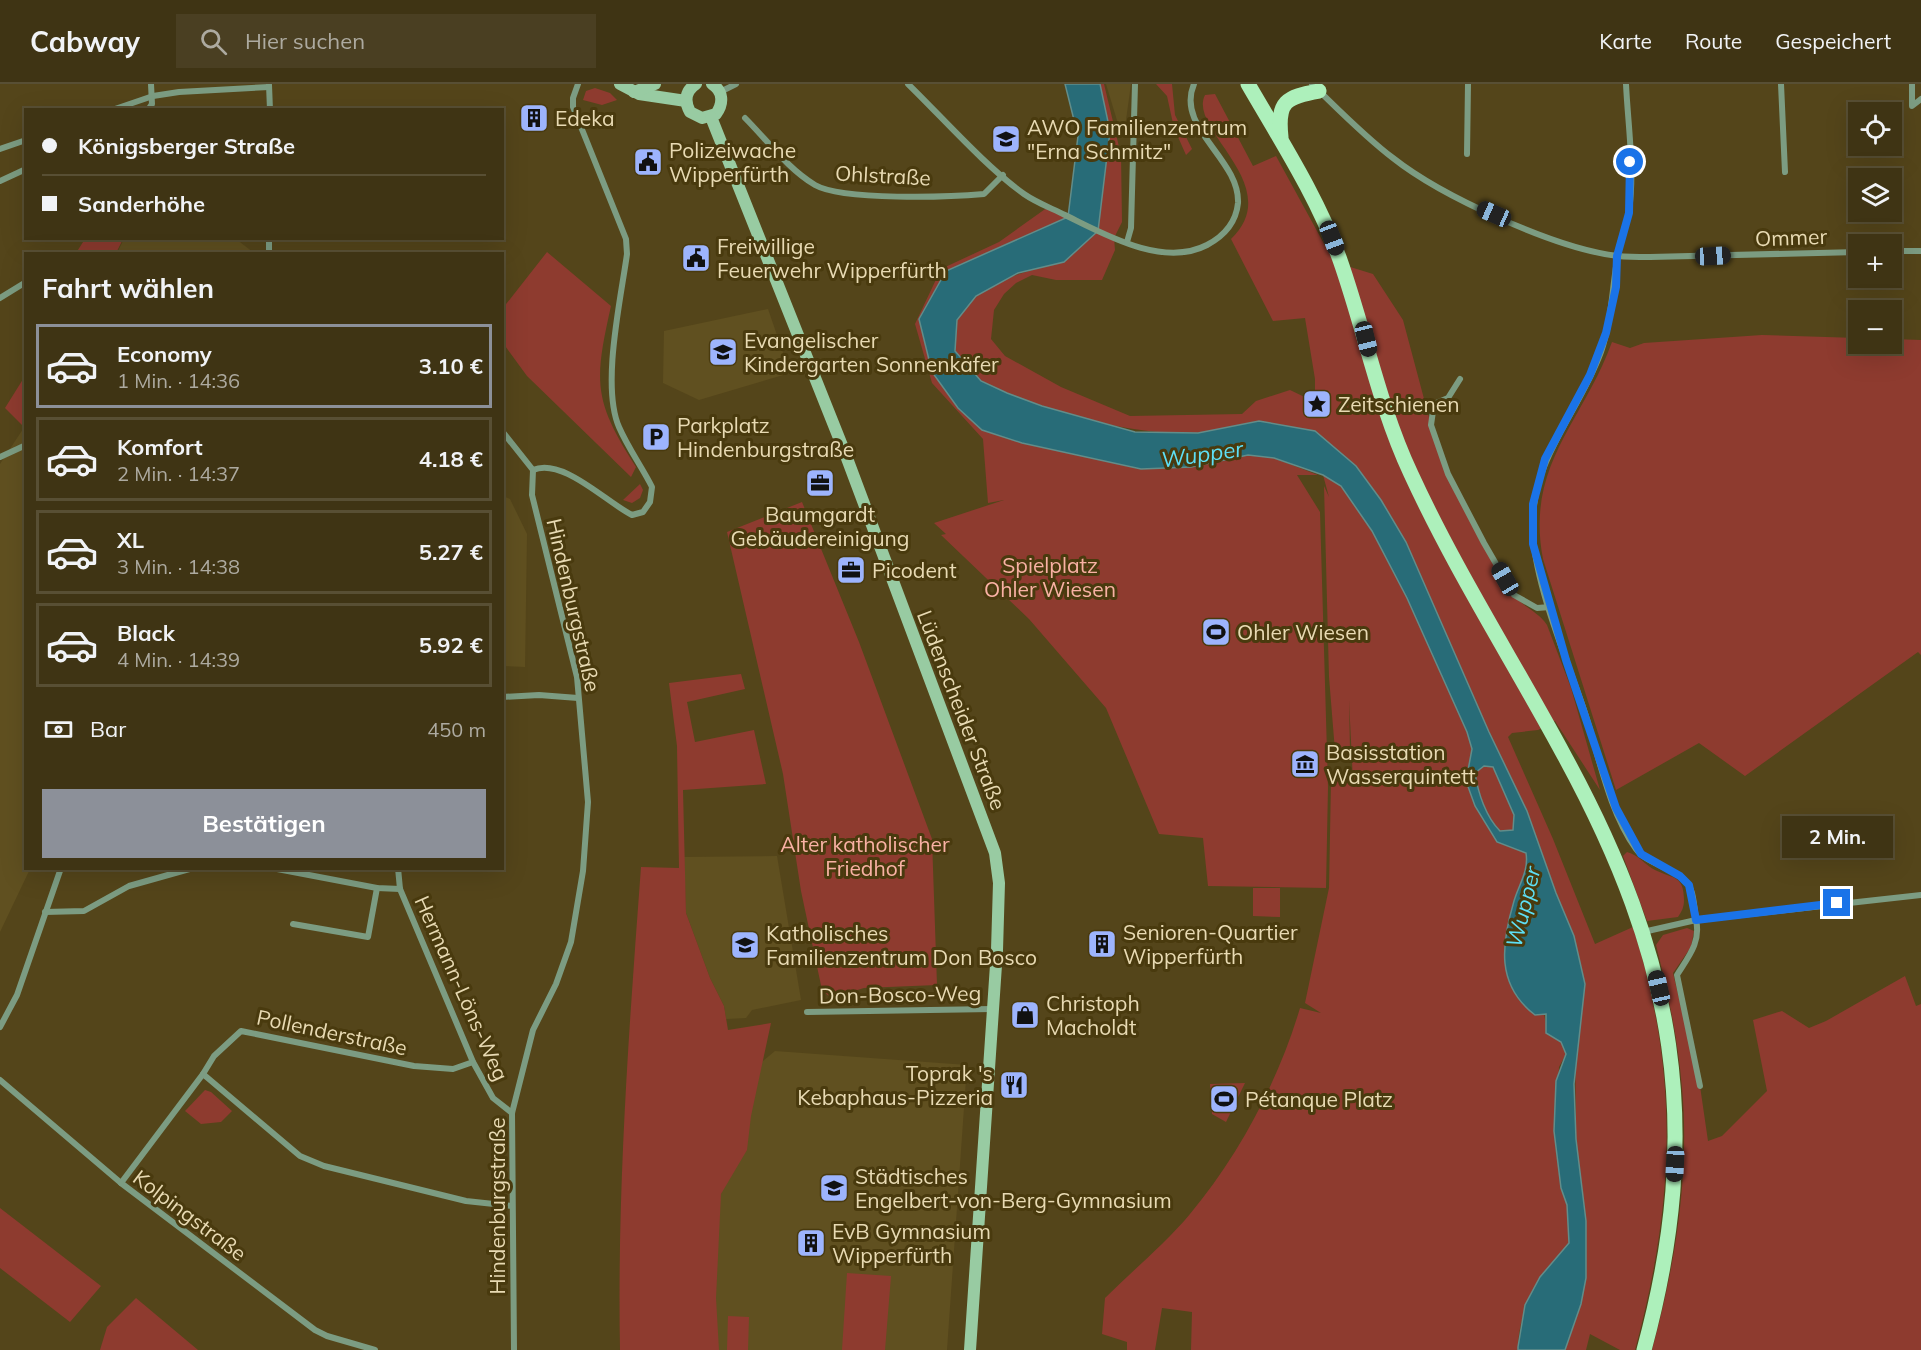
<!DOCTYPE html>
<html lang="de">
<meta charset="utf-8">
<style>
:root{--surface:#3f3414;--page:#4a3f22;--text:#f1f3f6;--muted:#adaaa0;--line:#584f34;--accent:#8c9099}
body{margin:0;font-family:Mulish,sans-serif;background:var(--page);color:var(--text);height:100vh;display:flex;flex-direction:column;font-size:22px;white-space:nowrap}
*{box-sizing:border-box;margin:0}
p{font-size:20px;color:var(--muted)}
.icon{flex:none;width:33px;height:33px;fill:none;stroke:currentColor;stroke-width:2;stroke-linecap:round;stroke-linejoin:round}
.map{position:relative;flex:1;overflow:hidden}
.side{position:absolute;left:24px;top:168px;width:480px;height:618px;display:flex;flex-direction:column;background:var(--surface);border-radius:0px;box-shadow:0 6px 24px #0002,0 0 0 2px var(--line)}
.side>*{flex:none}
.guide{position:absolute;left:24px;top:24px;width:480px;height:132px;border-radius:0px;box-shadow:0 6px 24px #0002,0 0 0 2px var(--line);display:grid;align-content:center;height:132px;padding:0 18px;background:var(--surface)}
.fabs{position:absolute;left:1848px;top:18px;display:grid;gap:12px}
.fabs a{display:grid;place-items:center;width:54px;height:54px;border-radius:0px;background:var(--surface);box-shadow:0 6px 24px #0002,0 0 0 2px var(--line);font-size:30px}
.end{position:absolute;width:27px;height:27px;margin:-14px;border:8px solid #1a73e8;background:#fff;box-shadow:0 0 0 3px #fff}
.from{border-radius:50%}
.bubble{position:absolute;height:42px;border-radius:0px;background:var(--surface);box-shadow:0 6px 24px #0002,0 0 0 2px var(--line);font-size:20px;font-weight:700;line-height:42px;text-align:center}
.car{position:absolute;width:18px;height:36px;margin:-18px -9px;border-radius:8px;box-shadow:0 0 4px 2px #0007;background:linear-gradient(#222 24%,#8ab4d8 0 40%,#222 0 76%,#8ab4d8 0 86%,#222 0)}
.guide b{display:flex;align-items:center;gap:21px;height:57px;font-size:22px}
.guide b+b{border-top:2px solid var(--line)}
.guide i{width:15px;height:15px;background:var(--text)}
ul{padding:0;list-style:none}
li{display:flex;align-items:center;gap:18px;height:84px;margin:0 12px 9px;padding:0 6px;border:3px solid var(--line);border-radius:0px}
li div{flex:1}
li b{display:block;font-size:22px}
li em{font-style:normal;font-weight:700}
li.active{border-color:var(--accent)}
li>.icon{width:54px;height:54px;stroke-width:1.5}
h2{padding:0 18px;font-size:27px;line-height:72px}
.pay{display:flex;align-items:center;gap:15px;height:66px;padding:0 18px;font-size:22px}
.pay p{margin-inline-start:auto}
.primary-button{display:flex;gap:12px;margin-top:auto;padding:12px 18px}
.primary-button a{flex:1;height:69px;border-radius:0px;background:var(--accent);color:#fff;font-size:24px;font-weight:700;line-height:69px;text-align:center}
header{display:flex;align-items:center;gap:36px;box-sizing:border-box;height:84px;padding:0 30px;background:var(--surface);border-bottom:2px solid var(--line)}
header strong{font-size:28px}
nav{display:flex;gap:33px;margin-inline-start:auto;font-size:21px}
.search{width:420px;height:54px;background:var(--page);display:flex;align-items:center;gap:15px;box-sizing:border-box;padding:0 21px;border-radius:0px;color:var(--muted);font-size:22px}
.map>svg:first-child{display:block}
</style>
<header>
<strong>Cabway</strong>
<div class="search"><svg class="icon" aria-label="search" viewBox="0 0 24 24"><circle cx="10" cy="10" r="6"/><path d="M15 15l6 6"/></svg>Hier suchen</div>
<nav><a>Karte</a><a>Route</a><a>Gespeichert</a></nav>
</header>
<div class="map">
<svg width="1921" height="1266" viewBox="0 0 1921 1266">
<rect width="100%" height="100%" fill="#54451a"/>
<!-- built -->
<g fill="#605020">
<path d="M1106 0H1131L1125 43H1119Z"/>
<path d="M124 155H236L254 169H117Z"/>
<path d="M768 225 790 289 699 316 663 299 664 247Z"/>
<path d="M25 342 26 784 30 785 0 848V380Z"/>
<path d="M503 412 510 415 527 450 525 583 503 582Z"/>
<path d="M777 772 801 916 752 926 746 934 726 935 724 922 710 894 686 829 684 773Z"/>
<path d="M775 967 967 981 947 1266H711L709 1167 746 991Z"/>
</g>
<!-- green -->
<g fill="#8e3b2f">
<path d="M1100 0H1104L1121 71 1122 138 1114 154 1115 166 1102 196H1056L1032 191 1016 199 1004 210 994 226 991 255 1005 272 1061 303 1130 332 1242 330 1256 317 1290 306 1315 318V295L1305 234 1273 237 1231 155C1287 101 1187 46 1205 11L1215 10 1253 82 1276 72 1334 178 1373 190 1403 236 1431 341 1448 390 1514 511C1524 524 1539 528 1547 541L1571 604 1600 706 1555 637 1538 646 1512 649 1508 653 1553 755 1595 860 1633 843C1680 991 1675 1117 1635 1266H1620L1590 1250 1586 1266H1565L1581 1220 1586 1137 1576 1055 1574 852 1556 809 1527 727 1497 665 1476 688 1484 682 1493 683 1514 731V746L1500 747C1486 732 1478 709 1475 689L1466 698 1497 758 1526 768 1528 782 1520 802 1548 951 1561 958 1566 970 1559 983 1555 1059 1561 1104 1567 1121 1569 1159C1542 1191 1518 1222 1518 1266H1191L1192 1228 1162 1224 1155 1266H1127V1258L1102 1250 1105 1214C1133 1186 1165 1160 1190 1130 1239 1071 1278 998 1300 924L1321 929 1305 919 1329 804 1331 697 1353 698 1349 616 1350 666 1335 667 1329 593 1324 402 1329 413 1323 391 1329 394 1259 337C1238 340 1217 348 1196 349 1139 353 1032 327 983 298 971 291 963 278 955 267 956 258 954 242 958 234 978 197 1027 187 1064 178L1110 47Z"/>
<path d="M1156 0H1172L1175 31 1192 65 1186 71 1174 44 1167 12Z"/>
<path d="M595 4 610 9 617 16 602 21 583 16 586 7Z"/>
<path d="M1048 123 1068 133 996 166 919 235 1022 359 1141 385 1191 383 1248 371 1274 374 1318 391H1297L1320 428 1328 703 1326 804 1208 802 1203 754 1159 750 1106 624 1029 535 941 451 946 450 934 439 1004 416 988 419 983 355 932 299 915 240 941 185 999 158Z"/>
<path d="M85 155V154L123 155 116 169H76Z"/>
<path d="M547 168 611 222C594 298 593 316 636 383L631 393 527 292 503 259V224Z"/>
<path d="M1762 251 1858 254V260H1892V255L1921 256V571L1918 568 1745 692 1699 659 1616 706 1543 475C1525 381 1583 338 1612 258L1630 264 1644 259Z"/>
<path d="M25 292V339L23 342 5 324Z"/>
<path d="M640 400 643 406 640 414 632 419 623 416Z"/>
<path d="M802 418 859 558 932 755 937 901 864 904 831 914 822 906 801 807 783 690 727 448Z"/>
<path d="M741 590 745 605 687 618 695 658 754 646 766 700 683 706 686 829 710 894 724 922 728 946 771 939 751 1032 747 1066 721 1110 716 1214 719 1266H620C617 1105 629 944 641 783L679 784 677 662 669 599Z"/>
<path d="M1627 768C1639 771 1645 781 1655 786 1673 795 1684 791 1684 816 1684 823 1682 827 1678 833L1647 837 1623 772Z"/>
<path d="M1253 804H1280V833L1253 832Z"/>
<path d="M1687 844 1694 847 1691 863 1673 889 1700 1002 1708 1057 1722 1052 1767 1007 1753 936 1782 927 1809 944 1826 937 1905 892 1916 922 1921 920V1266H1652C1675 1182 1690 1091 1682 1004 1678 956 1668 908 1656 861L1663 851Z"/>
<path d="M1245 999 1226 1038 1212 1030 1210 1000Z"/>
<path d="M205 1006 211 1008 232 1027 221 1038 201 1040 185 1027Z"/>
<path d="M0 1124 101 1202 70 1238 0 1184Z"/>
<path d="M847 1189 891 1192 885 1266H842Z"/>
<path d="M136 1214 198 1266H100L107 1243Z"/>
<path d="M728 1232 749 1233 748 1266H727Z"/>
</g>
<!-- water -->
<path fill="#286c78" stroke="#628d8a" stroke-width="1.5" fill-rule="evenodd" d="M1065 0H1100L1110 47 1098 147 1064 178 1018 189 976 212 957 236 955 267 981 297 1007 309 1042 322 1135 348 1198 349 1259 337 1315 347 1356 382 1381 416 1406 458 1489 648 1527 727 1556 809 1574 852 1585 900 1574 1000 1576 1055 1586 1137V1194L1581 1220 1565 1266H1518V1263L1525 1221 1540 1193 1569 1159 1567 1121 1561 1104 1554 1047 1556 997 1566 970 1561 958 1546 949V930L1535 931C1496 901 1501 861 1514 817 1519 800 1529 787 1526 769L1497 758 1475 722 1466 697 1472 665 1467 648 1407 514 1372 447 1341 402 1323 391 1274 374 1248 371 1191 383 1141 385 1022 359 982 346 958 324 932 288 919 235 946 187 1068 133 1078 52ZM1484 682 1493 683 1514 731 1513 746 1500 747C1486 733 1478 709 1475 689Z"/>
<g fill="none" stroke-linecap="round" stroke-linejoin="round">
<!-- minor -->
<g stroke="#7c9c82" stroke-width="6">
<path d="M908 0C943 34 985 82 1024 110 1037 119 1051 124 1065 131 1104 150 1163 184 1207 161 1224 152 1236 139 1238 119 1240 75 1175 44 1194 0"/>
<path d="M1312 0C1338 25 1364 52 1393 74 1441 112 1556 165 1618 172 1628 173 1639 173 1650 173L1858 168"/>
<path d="M1626 0C1628 42 1635 85 1629 127 1627 141 1620 155 1618 170 1612 203 1612 236 1601 268 1577 333 1528 377 1533 452 1537 506 1566 573 1584 626 1599 671 1608 726 1636 765 1650 784 1685 784 1692 809 1694 817 1695 827 1696 836L1643 848"/>
<path d="M1781 0 1785 88"/>
<path d="M1912 0V22L1921 15"/>
<path d="M269 1 270 26"/>
<path d="M720 8 736 0"/>
<path d="M112 26 153 12 179 8 269 3"/>
<path d="M148 26 152 20 151 0"/>
<path d="M745 34C767 56 788 85 815 101 843 117 950 113 984 110L1003 91"/>
<path d="M0 65 26 56"/>
<path d="M1467 70 1468 0"/>
<path d="M0 97 26 85"/>
<path d="M1127 158 1131 144 1135 0"/>
<path d="M1892 167H1921"/>
<path d="M269 170V154"/>
<path d="M0 214 26 198"/>
<path d="M1460 295 1448 314 1434 320 1431 341 1448 390 1484 459 1514 511 1537 524 1550 523"/>
<path d="M502 347 533 386"/>
<path d="M0 373 26 361"/>
<path d="M533 386C562 373 606 418 632 431L643 428 650 418 652 403C642 383 628 364 619 343 601 302 621 214 627 170L626 155 573 23V14L578 0"/>
<path d="M502 613 539 611 578 614"/>
<path d="M272 784 377 804 400 805"/>
<path d="M398 784 400 805 473 978 493 1014 512 1029"/>
<path d="M45 828 84 827 129 802 193 784"/>
<path d="M293 840 368 853 377 804"/>
<path d="M807 928 992 925"/>
<path d="M0 943 17 911 61 784"/>
<path d="M203 990 214 972 241 947 414 982 453 985 473 978"/>
<path d="M0 996 121 1099 315 1246 327 1252 375 1266"/>
<path d="M1700 1002 1677 891C1689 872 1701 858 1696 836L1921 811"/>
<path d="M121 1099 203 990 300 1072 324 1082 466 1117 512 1122"/>
<path d="M514 1266 512 1029 533 946 556 900 571 858 583 787 588 718 577 593 532 411 533 386"/>
</g>
<!-- secondary -->
<g stroke="#98cba2" stroke-width="12">
<path d="M620 0 639 10 686 17"/>
<path d="M696 0C685 7 684 17 690 28L702 34 716 30C724 19 723 7 712 0"/>
<path d="M634 8 655 0"/>
<path d="M711 33 845 369 995 769 999 799 997 866 970 1266"/>
</g>
<!-- primary -->
<g stroke="#adf0bb" stroke-width="15">
<path d="M1248 0C1281 57 1318 114 1340 176 1365 247 1379 322 1411 390 1456 488 1514 578 1565 673 1675 875 1705 1042 1644 1266"/>
<path d="M1281 53C1277 17 1286 13 1319 7"/>
</g>
</g>
<g fill="none" stroke-linecap="round" stroke-linejoin="round">
<!-- route -->
<path stroke="#1a73e8" stroke-width="8" d="M1630 78 1629 129 1617 172 1616 203 1606 249 1590 291 1545 375 1533 420V460L1566 576 1616 724 1641 770 1680 792 1689 801 1696 836 1837 819"/>
</g>
<!-- icons -->
<defs>
<g id="building-square" transform="scale(1.5)"><rect x="-9" y="-9" width="18" height="18" rx="4" fill="#9db4fd" stroke="#493a0e"/><path d="M-4-6H4V6H1V3H-1V6H-4ZM-2.5-4.3h1.7v1.8h-1.7ZM.8-4.3h1.7v1.8H.8ZM-2.5-1h1.7V.8h-1.7ZM.8-1h1.7V.8H.8Z" fill="#111"/></g>
<g id="school-square" transform="scale(1.5)"><rect x="-9" y="-9" width="18" height="18" rx="4" fill="#9db4fd" stroke="#493a0e"/><path d="M0-5L7-2L0 1L-7-2ZM-4 1L0 2.5L4 1V4Q0 6-4 4Z" fill="#111"/></g>
<g id="civic-square" transform="scale(1.5)"><rect x="-9" y="-9" width="18" height="18" rx="4" fill="#9db4fd" stroke="#493a0e"/><path d="M-.6-6.5H3V-4.5H.6V-3L4-1V1h2V6H-6V1h2V-1L-.6-3ZM-1.2 2.5V6h2.4V2.5Z" fill="#111"/></g>
<g id="sight-square" transform="scale(1.5)"><rect x="-9" y="-9" width="18" height="18" rx="4" fill="#9db4fd" stroke="#493a0e"/><path d="M0-6L1.8-2.2L6-1.7L2.9 1.2L3.7 5.4L0 3.3L-3.7 5.4L-2.9 1.2L-6-1.7L-1.8-2.2Z" fill="#111"/></g>
<g id="parking-square" transform="scale(1.5)"><rect x="-9" y="-9" width="18" height="18" rx="4" fill="#9db4fd" stroke="#493a0e"/><path d="M-3.5-5.5H1a3.5 3.5 0 0 1 0 7H-1V5.5H-3.5ZM-1-3.4V-.6H.8a1.4 1.4 0 0 0 0-2.8Z" fill="#111"/></g>
<g id="office-square" transform="scale(1.5)"><rect x="-9" y="-9" width="18" height="18" rx="4" fill="#9db4fd" stroke="#493a0e"/><path d="M-6-3h4V-5.5h4V-3h4V5H-6ZM-1-4.5V-3h2v-1.5ZM-6 0V1H6V0Z" fill="#111"/></g>
<g id="stadium-square" transform="scale(1.5)"><rect x="-9" y="-9" width="18" height="18" rx="4" fill="#9db4fd" stroke="#493a0e"/><path d="M0-5a6.5 5 0 1 0 0 10a6.5 5 0 1 0 0-10ZM-3.5-1.8h7v3.6h-7Z" fill="#111"/></g>
<g id="museum-square" transform="scale(1.5)"><rect x="-9" y="-9" width="18" height="18" rx="4" fill="#9db4fd" stroke="#493a0e"/><path d="M0-6L6-3V-2H-6V-3ZM-5-1h2V3h-2ZM-1-1h2V3h-2ZM3-1h2V3H3ZM-6 4H6V6H-6Z" fill="#111"/></g>
<g id="shop-square" transform="scale(1.5)"><rect x="-9" y="-9" width="18" height="18" rx="4" fill="#9db4fd" stroke="#493a0e"/><path d="M-5-2.5h2.3a2.7 3.5 0 0 1 5.4 0H5L5.5 6h-11ZM-1.5-2.5h3a1.5 2.3 0 0 0-3 0Z" fill="#111"/></g>
<g id="restaurant-square" transform="scale(1.5)"><rect x="-9" y="-9" width="18" height="18" rx="4" fill="#9db4fd" stroke="#493a0e"/><path d="M-5-6h1v4h1v-4h1v4h1v-4h1v5L-1.5 .5V6h-2V.5L-5-1ZM5-6V6H3V1.5H1.5Q1.5-4 5-6Z" fill="#111"/></g>
</defs>
<g fill-rule="evenodd">
<use href="#building-square" x="534" y="34"/>
<use href="#school-square" x="1006" y="55"/>
<use href="#civic-square" x="648" y="78"/>
<use href="#civic-square" x="696" y="174"/>
<use href="#school-square" x="723" y="268"/>
<use href="#sight-square" x="1317" y="320"/>
<use href="#parking-square" x="656" y="353"/>
<use href="#office-square" x="820" y="399"/>
<use href="#office-square" x="851" y="486"/>
<use href="#stadium-square" x="1216" y="548"/>
<use href="#museum-square" x="1305" y="680"/>
<use href="#building-square" x="1102" y="860"/>
<use href="#school-square" x="745" y="861"/>
<use href="#shop-square" x="1025" y="931"/>
<use href="#restaurant-square" x="1014" y="1001"/>
<use href="#stadium-square" x="1224" y="1015"/>
<use href="#school-square" x="834" y="1104"/>
<use href="#building-square" x="811" y="1159"/>
</g>
<g text-anchor="middle" dominant-baseline="central" stroke-width="6" stroke-linejoin="round" paint-order="stroke">
<!-- poi labels -->
<g font-size="21" fill="#e8dab3" stroke="#493a0e" text-anchor="start">
<text x="555" y="34">Edeka</text>
<text x="1027" y="43">AWO Familienzentrum<tspan x="1027" dy="24">"Erna Schmitz"</tspan></text>
<text x="669" y="66">Polizeiwache<tspan x="669" dy="24">Wipperfürth</tspan></text>
<text x="717" y="162">Freiwillige<tspan x="717" dy="24">Feuerwehr Wipperfürth</tspan></text>
<text x="744" y="256">Evangelischer<tspan x="744" dy="24">Kindergarten Sonnenkäfer</tspan></text>
<text x="1338" y="320">Zeitschienen</text>
<text x="677" y="341">Parkplatz<tspan x="677" dy="24">Hindenburgstraße</tspan></text>
<text x="820" y="430" text-anchor="middle">Baumgardt<tspan x="820" dy="24">Gebäudereinigung</tspan></text>
<text x="872" y="486">Picodent</text>
<text x="1237" y="548">Ohler Wiesen</text>
<text x="1326" y="668">Basisstation<tspan x="1326" dy="24">Wasserquintett</tspan></text>
<text x="1123" y="848">Senioren-Quartier<tspan x="1123" dy="24">Wipperfürth</tspan></text>
<text x="766" y="849">Katholisches<tspan x="766" dy="24">Familienzentrum Don Bosco</tspan></text>
<text x="1046" y="919">Christoph<tspan x="1046" dy="24">Macholdt</tspan></text>
<text x="993" y="989" text-anchor="end">Toprak 's<tspan x="993" dy="24">Kebaphaus-Pizzeria</tspan></text>
<text x="1245" y="1015">Pétanque Platz</text>
<text x="855" y="1092">Städtisches<tspan x="855" dy="24">Engelbert-von-Berg-Gymnasium</tspan></text>
<text x="832" y="1147">EvB Gymnasium<tspan x="832" dy="24">Wipperfürth</tspan></text>
</g>
<!-- street labels -->
<g font-size="21" fill="#e8dab3" stroke="#493a0e">
<text transform="translate(883 91) rotate(3)">Ohlstraße</text>
<text transform="translate(1791 153) rotate(-2)">Ommer</text>
<text transform="translate(574 521) rotate(77)">Hindenburgstraße</text>
<text transform="translate(962 626) rotate(69)">Lüdenscheider Straße</text>
<text transform="translate(462 904) rotate(66)">Hermann-Löns-Weg</text>
<text transform="translate(900 910) rotate(-1)">Don-Bosco-Weg</text>
<text transform="translate(332 948) rotate(12)">Pollenderstraße</text>
<text transform="translate(497 1122) rotate(-90)">Hindenburgstraße</text>
<text transform="translate(190 1131) rotate(37)">Kolpingstraße</text>
</g>
<!-- park labels -->
<g font-size="21" fill="#f9b1a4" stroke="#493a0e">
<text x="1050" y="481">Spielplatz<tspan x="1050" dy="24">Ohler Wiesen</tspan></text>
<text x="865" y="760">Alter katholischer<tspan x="865" dy="24">Friedhof</tspan></text>
</g>
<!-- water labels -->
<g font-size="22" font-style="italic" fill="#5ddff5" stroke="#493a0e">
<text transform="translate(1202 370) rotate(-8)">Wupper</text>
<text transform="translate(1523 823) rotate(-76)">Wupper</text>
</g>
</g>
</svg>
<div class="fabs">
<a><svg class="icon" aria-label="locate" viewBox="0 0 24 24"><circle cx="12" cy="12" r="6"/><path d="M12 2v4M12 18v4M2 12h4M18 12h4"/></svg></a>
<a><svg class="icon" aria-label="layers" viewBox="0 0 24 24"><path d="M12 4l9 5-9 5-9-5zM3 14l9 5 9-5"/></svg></a>
<a>+</a>
<a>−</a>
</div>
<i class="end from" style="left:1630px;top:78px"></i>
<i class="end" style="left:1837px;top:819px"></i>
<div class="bubble" style="left:1782px;top:732px;width:111px">2 Min.</div>
<i class="car" style="left:1494px;top:130px;rotate:294deg"></i>
<i class="car" style="left:1332px;top:154px;rotate:159deg"></i>
<i class="car" style="left:1713px;top:172px;rotate:87deg"></i>
<i class="car" style="left:1366px;top:255px;rotate:166deg"></i>
<i class="car" style="left:1505px;top:495px;rotate:330deg"></i>
<i class="car" style="left:1659px;top:904px;rotate:347deg"></i>
<i class="car" style="left:1675px;top:1080px;rotate:183deg"></i>
<div class="guide">
<b><i class="from"></i>Königsberger Straße</b>
<b><i></i>Sanderhöhe</b>
</div>
<section class="side">
<h2>Fahrt wählen</h2>
<ul>
<li class="active"><svg class="icon" aria-label="car" viewBox="0 0 24 24"><path d="M5 17H2v-5l4-1 3-4h7l3 4 3 1v5h-3M9 17h6M6 11h13"/><circle cx="7" cy="17" r="2"/><circle cx="17" cy="17" r="2"/></svg><div><b>Economy</b><p>1 Min. · 14:36</p></div><em>3.10 €</em></li>
<li><svg class="icon" aria-label="car" viewBox="0 0 24 24"><path d="M5 17H2v-5l4-1 3-4h7l3 4 3 1v5h-3M9 17h6M6 11h13"/><circle cx="7" cy="17" r="2"/><circle cx="17" cy="17" r="2"/></svg><div><b>Komfort</b><p>2 Min. · 14:37</p></div><em>4.18 €</em></li>
<li><svg class="icon" aria-label="car" viewBox="0 0 24 24"><path d="M5 17H2v-5l4-1 3-4h7l3 4 3 1v5h-3M9 17h6M6 11h13"/><circle cx="7" cy="17" r="2"/><circle cx="17" cy="17" r="2"/></svg><div><b>XL</b><p>3 Min. · 14:38</p></div><em>5.27 €</em></li>
<li><svg class="icon" aria-label="car" viewBox="0 0 24 24"><path d="M5 17H2v-5l4-1 3-4h7l3 4 3 1v5h-3M9 17h6M6 11h13"/><circle cx="7" cy="17" r="2"/><circle cx="17" cy="17" r="2"/></svg><div><b>Black</b><p>4 Min. · 14:39</p></div><em>5.92 €</em></li>
</ul>
<div class="pay"><svg class="icon" aria-label="cash" viewBox="0 0 24 24"><path d="M3 7h18v10H3z"/><circle cx="12" cy="12" r="2"/></svg>Bar<p>450 m</p></div>
<div class="primary-button"><a>Bestätigen</a></div>
</section>
</div>
